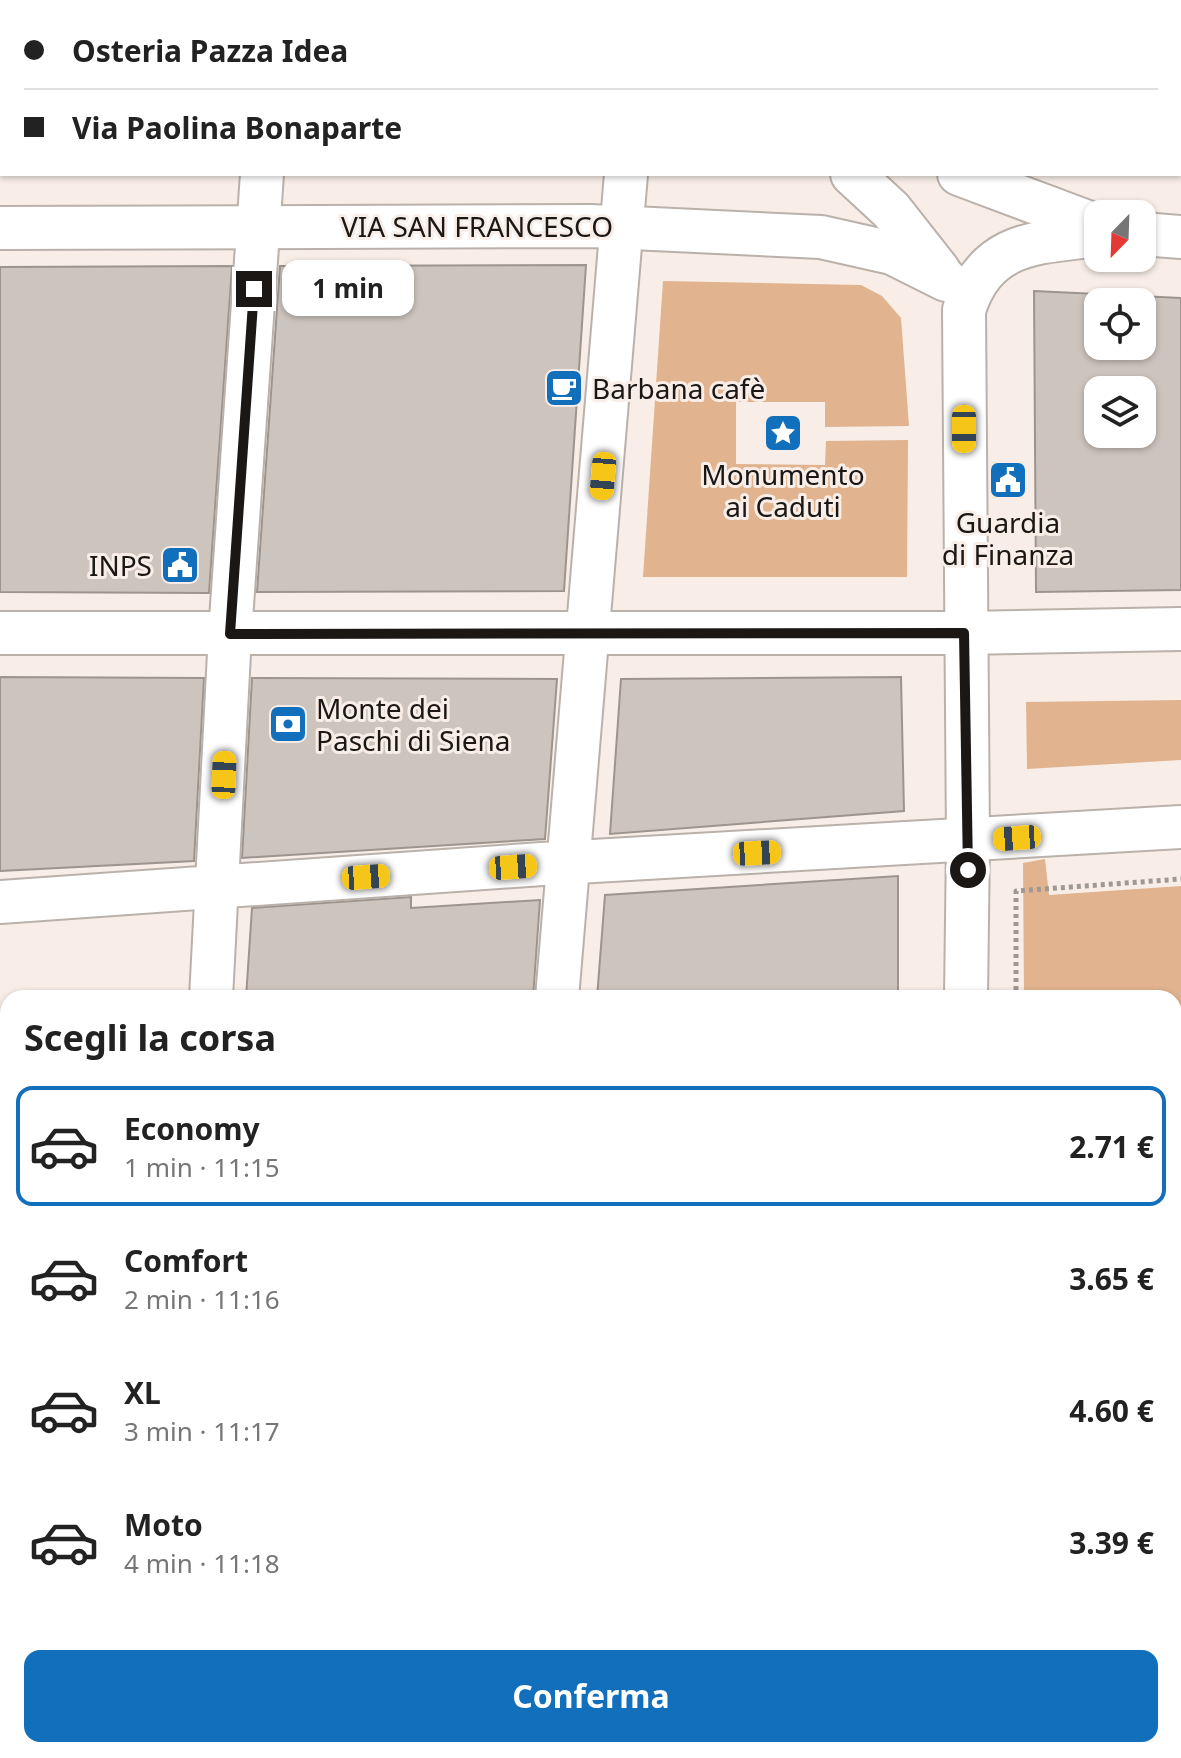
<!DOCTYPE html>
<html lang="it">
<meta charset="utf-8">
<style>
:root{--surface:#fff;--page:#f6f6f6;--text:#222;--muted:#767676;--line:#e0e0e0;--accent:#116fbb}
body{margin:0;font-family:"Noto Sans",sans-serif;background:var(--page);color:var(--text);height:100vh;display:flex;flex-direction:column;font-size:30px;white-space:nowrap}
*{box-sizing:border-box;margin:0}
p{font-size:26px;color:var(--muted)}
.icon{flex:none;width:44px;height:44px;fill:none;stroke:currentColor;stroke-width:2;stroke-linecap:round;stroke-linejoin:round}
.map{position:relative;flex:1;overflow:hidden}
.sheet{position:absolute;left:0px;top:990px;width:1182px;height:768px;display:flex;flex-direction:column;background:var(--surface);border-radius:24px 24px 0 0;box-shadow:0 2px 6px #0004}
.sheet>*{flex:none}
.hud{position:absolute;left:0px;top:0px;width:1182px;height:176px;box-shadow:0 2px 6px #0004;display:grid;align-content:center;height:176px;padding:0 24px;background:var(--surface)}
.needle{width:52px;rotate:203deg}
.buttons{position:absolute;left:1084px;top:200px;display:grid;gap:16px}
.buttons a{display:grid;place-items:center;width:72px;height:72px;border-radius:16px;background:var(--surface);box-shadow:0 2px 6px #0004;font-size:40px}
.end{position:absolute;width:36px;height:36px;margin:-18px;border:10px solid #1a1715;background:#fff;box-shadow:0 0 0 4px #fff}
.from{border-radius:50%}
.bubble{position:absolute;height:56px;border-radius:16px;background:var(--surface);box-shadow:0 2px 6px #0004;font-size:26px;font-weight:700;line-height:56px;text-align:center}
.car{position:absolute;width:24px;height:48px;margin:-24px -12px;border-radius:10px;box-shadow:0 0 6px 2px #0007;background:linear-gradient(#f5c518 24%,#345 0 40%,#f5c518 0 76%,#345 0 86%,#f5c518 0)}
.hud b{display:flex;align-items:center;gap:28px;height:76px;font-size:30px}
.hud b+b{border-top:2px solid var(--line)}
.hud i{width:20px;height:20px;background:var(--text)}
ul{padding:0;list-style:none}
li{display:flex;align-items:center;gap:24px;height:120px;margin:0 16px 12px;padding:0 8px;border:4px solid transparent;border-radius:16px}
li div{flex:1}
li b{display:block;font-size:30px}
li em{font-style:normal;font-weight:700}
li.selected{border-color:var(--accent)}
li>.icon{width:72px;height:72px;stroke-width:1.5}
h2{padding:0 24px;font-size:36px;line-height:96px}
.action{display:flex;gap:16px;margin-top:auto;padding:16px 24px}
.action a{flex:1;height:92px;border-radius:16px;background:var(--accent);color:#fff;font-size:32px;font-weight:700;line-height:92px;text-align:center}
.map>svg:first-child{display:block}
</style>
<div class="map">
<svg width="1181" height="1758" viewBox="0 0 1181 1758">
<rect width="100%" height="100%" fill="#f8eee7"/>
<!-- green -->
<g fill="#e1b48f">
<path d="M663 281 861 285 882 296 901 318 909 426 825 427V402H736V464L825 465 826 441 908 440 907 577H643Z"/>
<path d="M1181 700V760L1027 769 1026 702Z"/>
<path d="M1045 859 1049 895 1181 886V1311L1174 1312V998H1024L1023 863Z"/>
<path d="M1181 1481V1755L1015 1758 1022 1755V1750H1174V1482Z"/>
</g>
<!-- building -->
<g fill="#cdc4bd" stroke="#9d948e" stroke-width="2" fill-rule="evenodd">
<path d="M586 265 564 591 257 592 280 266Z"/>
<path d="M232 266 209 593 0 592V267Z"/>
<path d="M1034 291 1181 298V590L1036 592ZM1098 302H1142V346H1098ZM1098 390H1142V434H1098Z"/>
<path d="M0 677 204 678 194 861 0 871Z"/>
<path d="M901 677 904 811 610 834 621 679Z"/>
<path d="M252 678 557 679 545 839 242 858Z"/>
<path d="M898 876V998H597L605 895Z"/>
<path d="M411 897V908L540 900 533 998H246L252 908Z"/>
</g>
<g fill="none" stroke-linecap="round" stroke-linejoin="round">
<!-- minor casing -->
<g stroke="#bab1aa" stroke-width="46">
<g id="minor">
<path d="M614 0 618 2"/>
<path d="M1125 0 1130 2"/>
<path d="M276 2V0"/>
<path d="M1180 21 1181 22"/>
<path d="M852 174 891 210 939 271"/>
<path d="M959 174 1098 226"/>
<path d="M0 228 590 226 821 237 892 253 946 280"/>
<path d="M1142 234 1181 237"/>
<path d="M0 633H964L1181 629"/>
<path d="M0 902 542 864 1181 827"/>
<path d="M211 998 230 634 262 174"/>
<path d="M557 998 626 174"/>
<path d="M966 998 968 842 964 310C986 241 1036 243 1098 235"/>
<path d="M1174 1395H1181"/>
<path d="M0 1474H8"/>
<path d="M161 1758V1750"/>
<path d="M503 1758V1750"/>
<path d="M958 1758V1750"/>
</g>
</g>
<!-- path -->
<g stroke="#9f9893" stroke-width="5" stroke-dasharray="4 4" stroke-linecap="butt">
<path d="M1049 0 1053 2"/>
<path d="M1016 998V891L1181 879"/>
<path d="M1174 1033 1181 1031"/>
<path d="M1174 1325H1181"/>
<path d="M1174 1463H1181"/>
<path d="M1174 1592 1181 1597"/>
<path d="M1174 1739 1181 1738"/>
</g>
<!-- minor -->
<use href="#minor" stroke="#fff" stroke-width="42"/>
</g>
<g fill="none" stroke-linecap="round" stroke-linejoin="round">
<!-- route -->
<path stroke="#1a1715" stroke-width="10" d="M254 289 230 634 964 633 968 870"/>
</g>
<!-- icons -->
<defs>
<g id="cafe-square" transform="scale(2)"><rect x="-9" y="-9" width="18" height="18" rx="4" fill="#116fbb" stroke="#f8eee7"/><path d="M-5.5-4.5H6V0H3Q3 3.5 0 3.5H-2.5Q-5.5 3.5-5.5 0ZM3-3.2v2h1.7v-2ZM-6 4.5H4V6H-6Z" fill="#fff"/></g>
<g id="sight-square" transform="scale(2)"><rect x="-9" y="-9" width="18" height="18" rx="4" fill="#116fbb" stroke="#f8eee7"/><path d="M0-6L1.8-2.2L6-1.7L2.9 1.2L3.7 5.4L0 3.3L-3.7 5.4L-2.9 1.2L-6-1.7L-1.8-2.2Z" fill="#fff"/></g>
<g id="civic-square" transform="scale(2)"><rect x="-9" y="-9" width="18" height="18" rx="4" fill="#116fbb" stroke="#f8eee7"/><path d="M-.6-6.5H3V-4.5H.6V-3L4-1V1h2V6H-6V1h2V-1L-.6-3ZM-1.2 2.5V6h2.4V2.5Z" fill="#fff"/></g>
<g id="bank-square" transform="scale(2)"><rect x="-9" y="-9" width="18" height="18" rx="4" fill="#116fbb" stroke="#f8eee7"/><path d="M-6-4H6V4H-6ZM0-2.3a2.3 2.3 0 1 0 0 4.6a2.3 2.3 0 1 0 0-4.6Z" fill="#fff"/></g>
</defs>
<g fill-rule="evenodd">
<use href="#cafe-square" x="564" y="388"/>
<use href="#sight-square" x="783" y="433"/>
<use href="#civic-square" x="1008" y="480"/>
<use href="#civic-square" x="180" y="565"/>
<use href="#bank-square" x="288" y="724"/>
</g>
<g text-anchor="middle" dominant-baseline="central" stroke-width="6" stroke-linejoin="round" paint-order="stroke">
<!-- street labels -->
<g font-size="28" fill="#1a1715" stroke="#f8eee7">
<text x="477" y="226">VIA SAN FRANCESCO</text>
</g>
<!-- poi labels -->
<g font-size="28" fill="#1a1715" stroke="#f8eee7" text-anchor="start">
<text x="592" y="388">Barbana cafè</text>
<text x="783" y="474" text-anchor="middle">Monumento<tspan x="783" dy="32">ai Caduti</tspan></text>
<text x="1008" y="522" text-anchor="middle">Guardia<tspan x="1008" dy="32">di Finanza</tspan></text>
<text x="152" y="565" text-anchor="end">INPS</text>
<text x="316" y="708">Monte dei<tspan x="316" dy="32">Paschi di Siena</tspan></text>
</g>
</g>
</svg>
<div class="buttons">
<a><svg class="needle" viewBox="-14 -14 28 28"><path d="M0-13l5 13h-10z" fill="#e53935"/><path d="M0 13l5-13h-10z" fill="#767676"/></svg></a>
<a><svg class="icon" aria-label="locate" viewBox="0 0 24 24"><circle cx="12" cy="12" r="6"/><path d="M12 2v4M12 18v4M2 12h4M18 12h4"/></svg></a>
<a><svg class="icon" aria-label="layers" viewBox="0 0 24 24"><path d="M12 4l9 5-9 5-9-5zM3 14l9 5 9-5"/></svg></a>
</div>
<i class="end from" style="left:968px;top:870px"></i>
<i class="end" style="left:254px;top:289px"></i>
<div class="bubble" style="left:282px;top:260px;width:132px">1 min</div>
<i class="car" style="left:964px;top:429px;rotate:180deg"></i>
<i class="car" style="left:603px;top:476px;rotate:185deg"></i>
<i class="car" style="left:224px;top:775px;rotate:2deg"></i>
<i class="car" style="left:1017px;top:838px;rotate:266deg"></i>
<i class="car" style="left:757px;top:853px;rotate:87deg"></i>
<i class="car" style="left:513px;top:867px;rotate:86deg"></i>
<i class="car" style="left:366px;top:877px;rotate:86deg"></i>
<div class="hud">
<b><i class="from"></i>Osteria Pazza Idea</b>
<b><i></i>Via Paolina Bonaparte</b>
</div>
<section class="sheet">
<h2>Scegli la corsa</h2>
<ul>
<li class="selected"><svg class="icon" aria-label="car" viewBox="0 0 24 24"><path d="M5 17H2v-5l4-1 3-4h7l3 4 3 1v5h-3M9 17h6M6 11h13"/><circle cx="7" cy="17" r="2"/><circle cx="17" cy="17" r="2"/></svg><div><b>Economy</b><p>1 min · 11:15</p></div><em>2.71 €</em></li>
<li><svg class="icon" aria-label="car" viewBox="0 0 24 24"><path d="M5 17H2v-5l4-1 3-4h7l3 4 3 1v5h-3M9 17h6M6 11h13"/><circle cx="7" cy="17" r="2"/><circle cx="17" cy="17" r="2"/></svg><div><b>Comfort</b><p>2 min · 11:16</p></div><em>3.65 €</em></li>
<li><svg class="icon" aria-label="car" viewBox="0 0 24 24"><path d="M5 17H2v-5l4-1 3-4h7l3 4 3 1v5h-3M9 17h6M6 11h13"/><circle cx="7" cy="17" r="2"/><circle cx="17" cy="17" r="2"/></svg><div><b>XL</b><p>3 min · 11:17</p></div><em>4.60 €</em></li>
<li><svg class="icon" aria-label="car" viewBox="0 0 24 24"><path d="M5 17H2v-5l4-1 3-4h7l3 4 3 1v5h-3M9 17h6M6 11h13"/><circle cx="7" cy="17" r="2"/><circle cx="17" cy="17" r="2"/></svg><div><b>Moto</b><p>4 min · 11:18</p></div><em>3.39 €</em></li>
</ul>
<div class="action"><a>Conferma</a></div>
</section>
</div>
